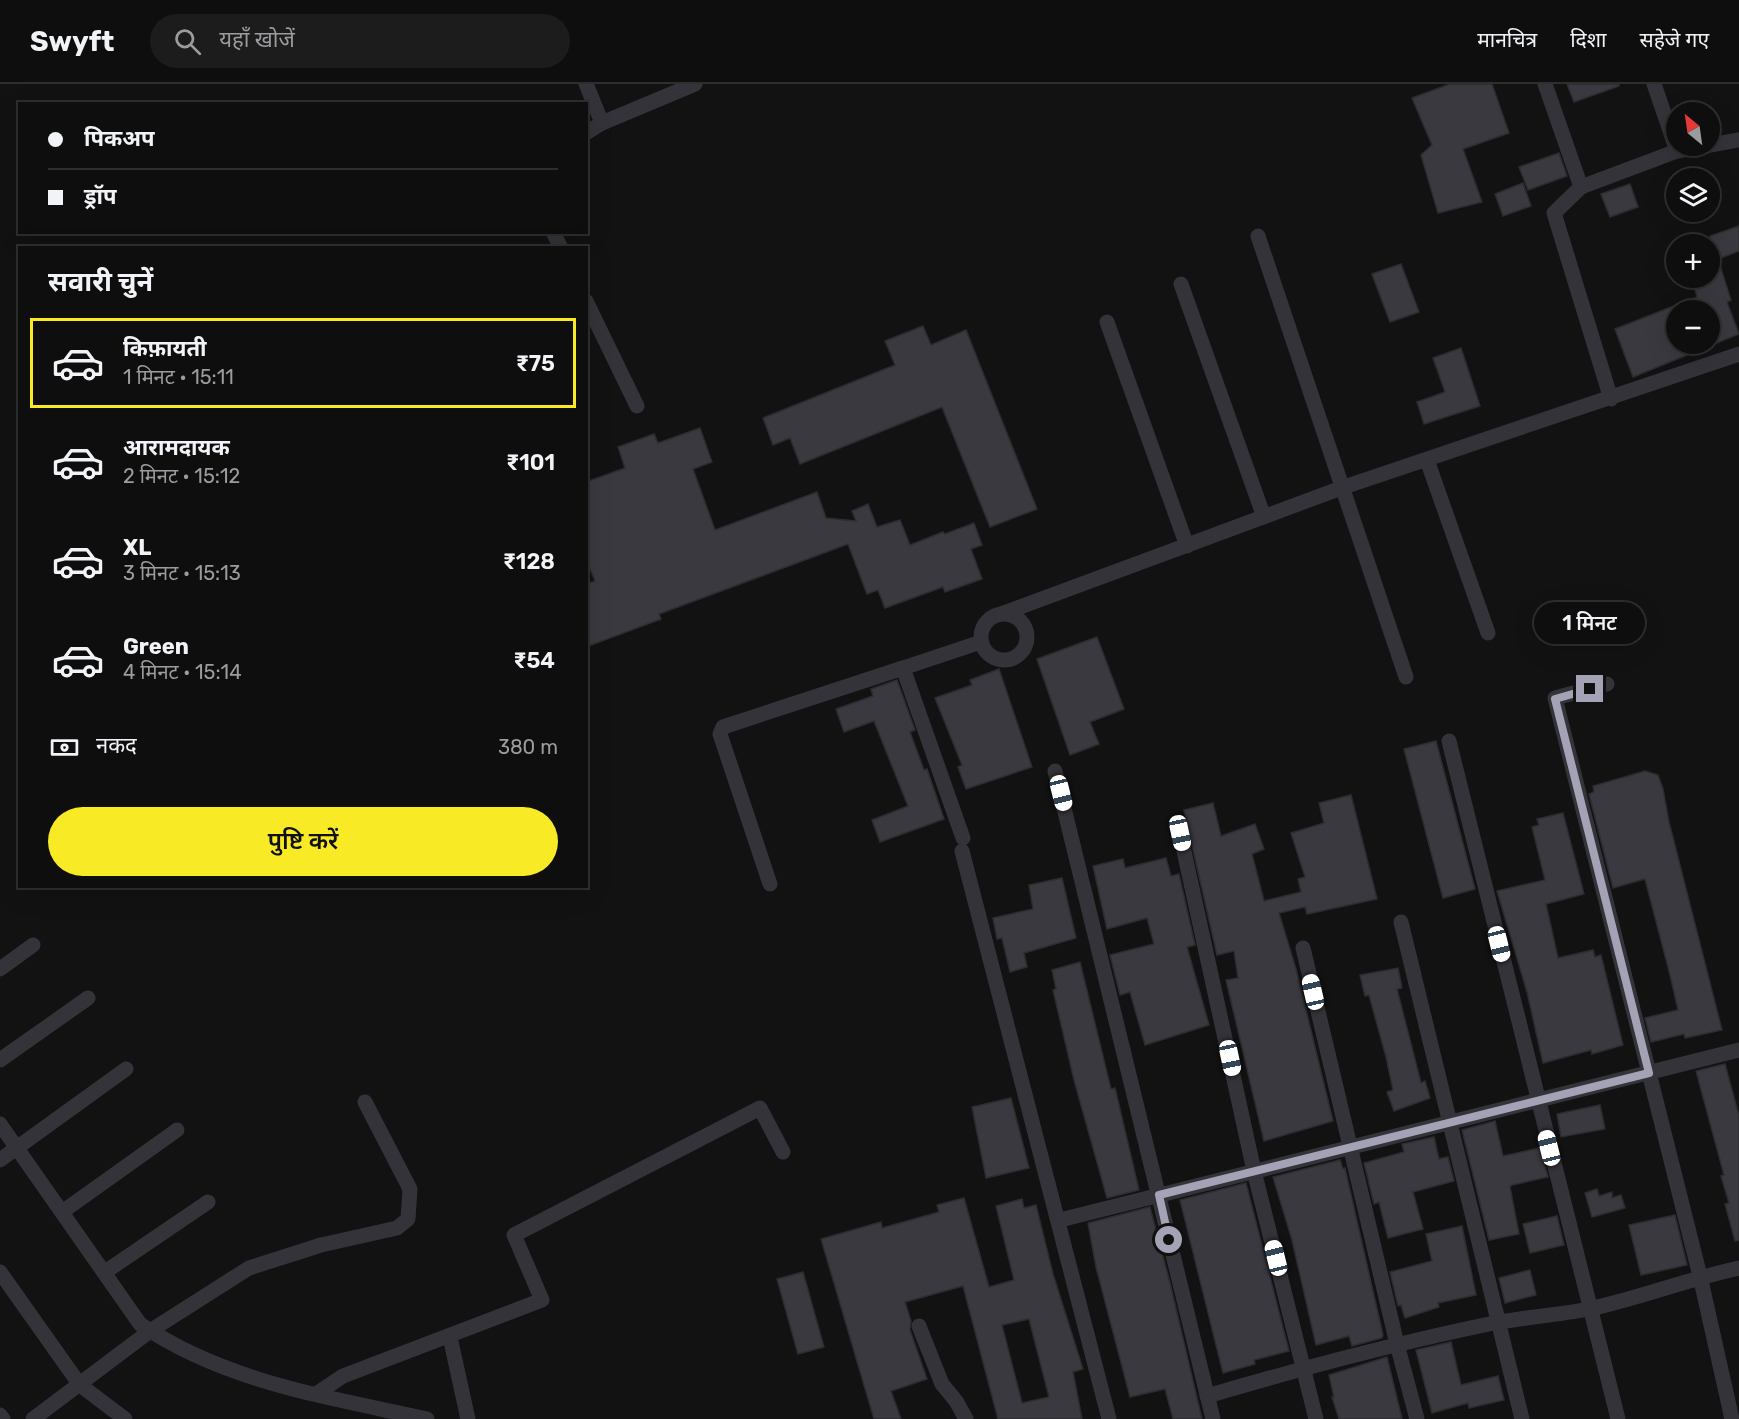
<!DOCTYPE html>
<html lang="hi">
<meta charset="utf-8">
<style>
:root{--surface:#0e0e0e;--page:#1c1c1c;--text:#f1f3f6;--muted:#9b9c9e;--line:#2e2e2e;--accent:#f8eb25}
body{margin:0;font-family:Rubik,"Noto Sans Devanagari",sans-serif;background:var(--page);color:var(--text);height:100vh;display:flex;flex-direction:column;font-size:22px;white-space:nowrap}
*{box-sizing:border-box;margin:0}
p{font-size:20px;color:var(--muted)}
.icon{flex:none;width:33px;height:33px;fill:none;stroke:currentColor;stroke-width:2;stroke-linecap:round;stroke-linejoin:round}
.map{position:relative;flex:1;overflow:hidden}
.details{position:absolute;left:18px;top:162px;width:570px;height:642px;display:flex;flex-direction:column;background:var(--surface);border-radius:0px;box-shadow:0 6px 24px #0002,0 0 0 2px var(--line)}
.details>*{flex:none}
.banner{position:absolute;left:18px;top:18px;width:570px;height:132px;border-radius:0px;box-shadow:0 6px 24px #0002,0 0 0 2px var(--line);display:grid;align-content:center;height:132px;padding:0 30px;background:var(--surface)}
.needle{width:39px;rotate:331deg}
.tools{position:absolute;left:1666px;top:18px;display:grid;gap:12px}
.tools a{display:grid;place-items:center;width:54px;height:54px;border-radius:50%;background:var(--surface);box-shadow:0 6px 24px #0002,0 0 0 2px var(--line);font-size:30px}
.end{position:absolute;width:27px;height:27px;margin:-14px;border:8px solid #a3a3b5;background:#111;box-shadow:0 0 0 3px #111}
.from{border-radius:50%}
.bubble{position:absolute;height:42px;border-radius:21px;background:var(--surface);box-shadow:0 6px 24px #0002,0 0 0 2px var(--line);font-size:20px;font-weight:600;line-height:42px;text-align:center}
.car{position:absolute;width:18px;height:36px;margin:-18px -9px;border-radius:8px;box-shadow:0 0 4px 2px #0007;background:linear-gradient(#fff 24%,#345 0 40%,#fff 0 76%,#345 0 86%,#fff 0)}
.banner b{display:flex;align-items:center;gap:21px;height:57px;font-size:22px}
.banner b+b{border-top:2px solid var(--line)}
.banner i{width:15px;height:15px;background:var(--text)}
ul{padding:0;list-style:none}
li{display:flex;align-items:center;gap:18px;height:90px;margin:0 12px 9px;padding:0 18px;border:3px solid transparent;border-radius:0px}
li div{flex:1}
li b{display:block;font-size:22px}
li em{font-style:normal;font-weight:600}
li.selected{border-color:var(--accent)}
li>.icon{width:54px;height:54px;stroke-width:1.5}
h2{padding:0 30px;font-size:27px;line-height:72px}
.pay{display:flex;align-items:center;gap:15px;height:66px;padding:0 30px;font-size:22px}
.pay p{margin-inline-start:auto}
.button{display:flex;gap:12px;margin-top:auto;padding:12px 30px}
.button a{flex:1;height:69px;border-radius:36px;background:var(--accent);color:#111;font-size:24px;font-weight:600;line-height:69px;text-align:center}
header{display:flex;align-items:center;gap:36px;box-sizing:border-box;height:84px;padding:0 30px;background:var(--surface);border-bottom:2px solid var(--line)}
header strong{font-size:28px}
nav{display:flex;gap:33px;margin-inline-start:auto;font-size:21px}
.search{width:420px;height:54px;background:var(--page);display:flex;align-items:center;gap:15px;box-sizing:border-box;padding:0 21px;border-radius:33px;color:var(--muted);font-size:22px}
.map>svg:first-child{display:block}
</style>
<header>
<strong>Swyft</strong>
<div class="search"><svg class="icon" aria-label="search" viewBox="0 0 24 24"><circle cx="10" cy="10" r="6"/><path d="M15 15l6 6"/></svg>यहाँ खोजें</div>
<nav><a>मानचित्र</a><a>दिशा</a><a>सहेजे गए</a></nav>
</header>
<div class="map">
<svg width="1739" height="1335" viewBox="0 0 1739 1335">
<rect width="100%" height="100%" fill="#121213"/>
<!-- building -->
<g fill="#39393f" stroke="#2d2c30" stroke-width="1.5" fill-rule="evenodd">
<path d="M1450 0H1492L1509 49 1463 65 1482 118 1438 129 1421 71 1432 61 1412 14Z"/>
<path d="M1567 0H1619V2L1574 18Z"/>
<path d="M1559 69 1567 92 1528 106 1519 83Z"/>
<path d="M1523 99 1531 122 1503 132 1495 110Z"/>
<path d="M1630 100 1638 123 1610 133 1601 110Z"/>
<path d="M1739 142V167L1718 175 1731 216 1727 218 1739 250 1633 293 1615 245 1697 213 1692 194H1710V152ZM1677 226H1710V260H1677Z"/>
<path d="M1401 180 1419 228 1390 238 1372 190Z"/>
<path d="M923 242 931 261 966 246 1037 425 990 443 942 323 800 380 790 354 773 361 763 334 895 281 885 257Z"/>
<path d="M1461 264 1480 322 1424 340 1417 318 1445 308 1433 274Z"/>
<path d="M700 344 712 378 693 385 715 446 817 408 826 434 856 437 852 427 868 420 877 443 900 436 910 461 943 448 945 450 974 439 982 461 971 465 982 495 945 508 943 503 885 524 878 506 867 510 848 460 659 530 661 535 586 563V500L595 497 586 475V398L625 384 618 363 654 350 658 359Z"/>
<path d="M1097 553 1124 625 1090 638 1099 660 1070 671 1037 575Z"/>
<path d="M999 585 1032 683 966 705 958 683 962 681 935 614 972 601 970 596Z"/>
<path d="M897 596 915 646 910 648 924 686 927 685 944 735 880 758 872 736 908 722 874 637 844 648 836 625 873 612 871 605Z"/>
<path d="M1436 657 1475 805 1443 814 1404 665Z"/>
<path d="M1645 687 1658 691 1663 705 1669 738 1722 946 1685 954 1684 950 1651 958 1645 934 1678 926 1670 891 1645 795 1613 804 1589 710 1594 708 1593 702Z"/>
<path d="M1351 711 1377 815 1307 830 1305 823 1279 829 1296 885 1333 1037 1264 1057 1226 896 1238 894 1234 867 1217 871 1184 726 1213 719 1221 752 1255 740 1264 765 1252 770 1264 817 1301 808 1298 795 1305 793 1291 749 1324 739 1319 719Z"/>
<path d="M1563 729 1584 810 1546 820 1558 874 1593 866 1595 873 1601 871 1623 961 1592 970 1591 966 1543 979 1527 908 1497 807 1545 796 1532 743 1539 741 1537 735Z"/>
<path d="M1166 774 1171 792 1179 790 1195 861 1187 863 1209 941 1145 961 1130 908 1120 911 1110 871 1154 860 1147 834 1107 845 1093 782 1123 775 1125 784Z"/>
<path d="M1062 794 1076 854 1024 869 1027 883 1010 888 1002 854 997 855 993 834 1033 825 1029 801Z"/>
<path d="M1080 878 1111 1005 1115 1004 1139 1106 1107 1114 1074 996 1053 906 1056 905 1052 886Z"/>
<path d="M1398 884 1402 904 1397 905 1421 999 1425 997 1430 1014 1394 1027 1387 1008 1393 1006 1386 973 1369 911 1365 912 1360 891Z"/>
<path d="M1725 980 1739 1032V1156L1735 1157 1725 1120 1729 1119 1721 1092 1724 1091 1696 987Z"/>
<path d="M1011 1014 1029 1084 986 1094 972 1023Z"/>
<path d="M1600 1021 1605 1045 1561 1053 1557 1030Z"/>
<path d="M1495 1037 1503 1072 1540 1064 1548 1093 1512 1101 1510 1103 1519 1150 1489 1156 1462 1046Z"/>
<path d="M1434 1053 1439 1075 1448 1073 1454 1097 1413 1108 1423 1145 1388 1154 1379 1118 1374 1120 1364 1079 1404 1068 1402 1060Z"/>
<path d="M1340 1076 1343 1085 1345 1084 1383 1251 1382 1254 1352 1262 1349 1252 1316 1261 1292 1156 1273 1093Z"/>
<path d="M1246 1099 1289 1267 1254 1276 1255 1280 1223 1289 1180 1116Z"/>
<path d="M1597 1105 1599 1112 1612 1108V1114L1621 1111 1625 1124 1592 1133 1585 1109Z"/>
<path d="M964 1114 989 1203 1014 1196 996 1122 1022 1115 1024 1124 1036 1121 1053 1190 1083 1285 1073 1288 1082 1335H998L963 1202 905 1218 911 1237 910 1246 927 1295 891 1307 901 1335H874L821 1155 881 1138 882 1144 939 1128 937 1121ZM1029 1235 1049 1313 1022 1319 1002 1241Z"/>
<path d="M1150 1123 1170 1199 1202 1335H1173L1165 1305 1130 1313 1096 1183 1088 1139Z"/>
<path d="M1675 1131 1687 1181 1641 1191 1629 1141Z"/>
<path d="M1557 1132 1564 1161 1530 1169 1523 1140Z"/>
<path d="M1462 1142 1476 1211 1438 1219 1439 1223 1405 1234 1401 1221 1398 1222 1390 1188 1432 1177 1426 1150Z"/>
<path d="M1530 1186 1536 1211 1505 1219 1499 1194Z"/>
<path d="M803 1188 824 1263 798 1270 777 1195Z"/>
<path d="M1451 1258 1461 1301 1498 1292 1504 1316 1469 1324 1468 1319 1432 1329 1416 1266Z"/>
<path d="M1387 1273 1402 1335H1339L1332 1313H1334L1329 1291Z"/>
</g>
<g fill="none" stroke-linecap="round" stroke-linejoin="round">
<!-- minor -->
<g stroke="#333339" stroke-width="15">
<path d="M586 0 602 39"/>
<path d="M1545 0 1581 103"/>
<path d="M1654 0 1677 67"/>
<path d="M586 49 602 39 695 0"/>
<path d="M1710 61 1739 56"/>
<path d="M553 148 561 164"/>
<path d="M1258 152 1406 593"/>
<path d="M1181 200 1264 433"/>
<path d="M586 217 637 322"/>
<path d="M1107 238 1187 462"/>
<path d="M1611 315 1554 129 1581 103 1677 67 1707 62"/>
<path d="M1427 376 1488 549"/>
<circle cx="1004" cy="553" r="23"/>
<path d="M1001 530 1344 403 1739 270"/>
<path d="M1607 600 1555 614 1700 1192 1732 1335"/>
<path d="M1449 657 1618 1335"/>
<path d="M1055 687 1213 1335"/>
<path d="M1180 749 1254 1087 1316 1335"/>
<path d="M963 754 903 584 981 558"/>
<path d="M962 767 1109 1335"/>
<path d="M770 800 720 650 723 643 903 584"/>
<path d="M1401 838 1522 1335"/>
<path d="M1303 864 1397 1260 1417 1335"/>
<path d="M0 885 33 861"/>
<path d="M0 976 88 914"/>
<path d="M0 1040 140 1240C225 1298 328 1313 427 1335"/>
<path d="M0 1076 126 985"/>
<path d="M62 1128 177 1046"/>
<path d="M1060 1136 1739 966"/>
<path d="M0 1188 80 1301 125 1335"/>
<path d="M105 1188 208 1118"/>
<path d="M919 1242 942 1300 956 1317 966 1335"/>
<path d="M450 1253 468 1335"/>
<path d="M316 1310 343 1292 542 1216 514 1151 760 1024 783 1068"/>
<path d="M1207 1312C1302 1284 1397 1259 1494 1239 1526 1233 1558 1231 1589 1225 1640 1214 1688 1195 1739 1184"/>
<path d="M0 1331 3 1335"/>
<path d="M33 1335 150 1247 249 1184 321 1161 397 1144 408 1135 410 1105 365 1018"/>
</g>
</g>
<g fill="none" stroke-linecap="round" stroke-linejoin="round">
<!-- route -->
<path stroke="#a3a3b5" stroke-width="8" d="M1169 1156 1159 1111 1649 989 1555 615 1590 605"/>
</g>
</svg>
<div class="tools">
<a><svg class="needle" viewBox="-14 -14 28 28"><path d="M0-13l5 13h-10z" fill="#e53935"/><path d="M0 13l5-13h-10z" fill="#9b9c9e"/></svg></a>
<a><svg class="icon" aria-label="layers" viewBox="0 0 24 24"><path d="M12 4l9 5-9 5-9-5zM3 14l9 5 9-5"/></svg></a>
<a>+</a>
<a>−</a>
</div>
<i class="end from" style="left:1169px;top:1156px"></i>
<i class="end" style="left:1590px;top:605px"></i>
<div class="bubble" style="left:1534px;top:518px;width:111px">1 मिनट</div>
<i class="car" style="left:1061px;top:709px;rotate:166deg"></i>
<i class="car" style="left:1180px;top:749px;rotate:168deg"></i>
<i class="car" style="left:1499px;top:860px;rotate:166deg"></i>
<i class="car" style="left:1313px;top:908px;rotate:347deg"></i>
<i class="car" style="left:1230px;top:974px;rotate:168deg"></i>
<i class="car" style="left:1549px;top:1064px;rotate:346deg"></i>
<i class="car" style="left:1276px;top:1174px;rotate:346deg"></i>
<div class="banner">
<b><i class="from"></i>पिकअप</b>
<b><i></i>ड्रॉप</b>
</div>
<section class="details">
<h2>सवारी चुनें</h2>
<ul>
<li class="selected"><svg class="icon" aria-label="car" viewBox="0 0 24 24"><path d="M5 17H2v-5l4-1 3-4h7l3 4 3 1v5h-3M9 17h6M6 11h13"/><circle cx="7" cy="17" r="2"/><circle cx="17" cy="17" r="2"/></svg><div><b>किफ़ायती</b><p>1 मिनट · 15:11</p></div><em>₹75</em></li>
<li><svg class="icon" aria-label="car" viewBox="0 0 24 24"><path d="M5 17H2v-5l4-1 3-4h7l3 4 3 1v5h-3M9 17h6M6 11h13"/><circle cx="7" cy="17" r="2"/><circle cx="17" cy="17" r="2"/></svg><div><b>आरामदायक</b><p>2 मिनट · 15:12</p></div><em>₹101</em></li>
<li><svg class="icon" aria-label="car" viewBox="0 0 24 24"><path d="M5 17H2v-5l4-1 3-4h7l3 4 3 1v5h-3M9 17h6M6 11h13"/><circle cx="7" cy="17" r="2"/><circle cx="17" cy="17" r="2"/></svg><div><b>XL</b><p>3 मिनट · 15:13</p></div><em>₹128</em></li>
<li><svg class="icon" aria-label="car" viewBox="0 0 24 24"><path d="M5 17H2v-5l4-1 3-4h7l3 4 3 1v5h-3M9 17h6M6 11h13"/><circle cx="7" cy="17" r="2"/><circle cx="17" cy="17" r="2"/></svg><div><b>Green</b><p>4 मिनट · 15:14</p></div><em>₹54</em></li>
</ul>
<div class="pay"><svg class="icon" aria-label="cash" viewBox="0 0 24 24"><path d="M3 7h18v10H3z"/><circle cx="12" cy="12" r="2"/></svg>नकद<p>380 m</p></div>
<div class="button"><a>पुष्टि करें</a></div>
</section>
</div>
